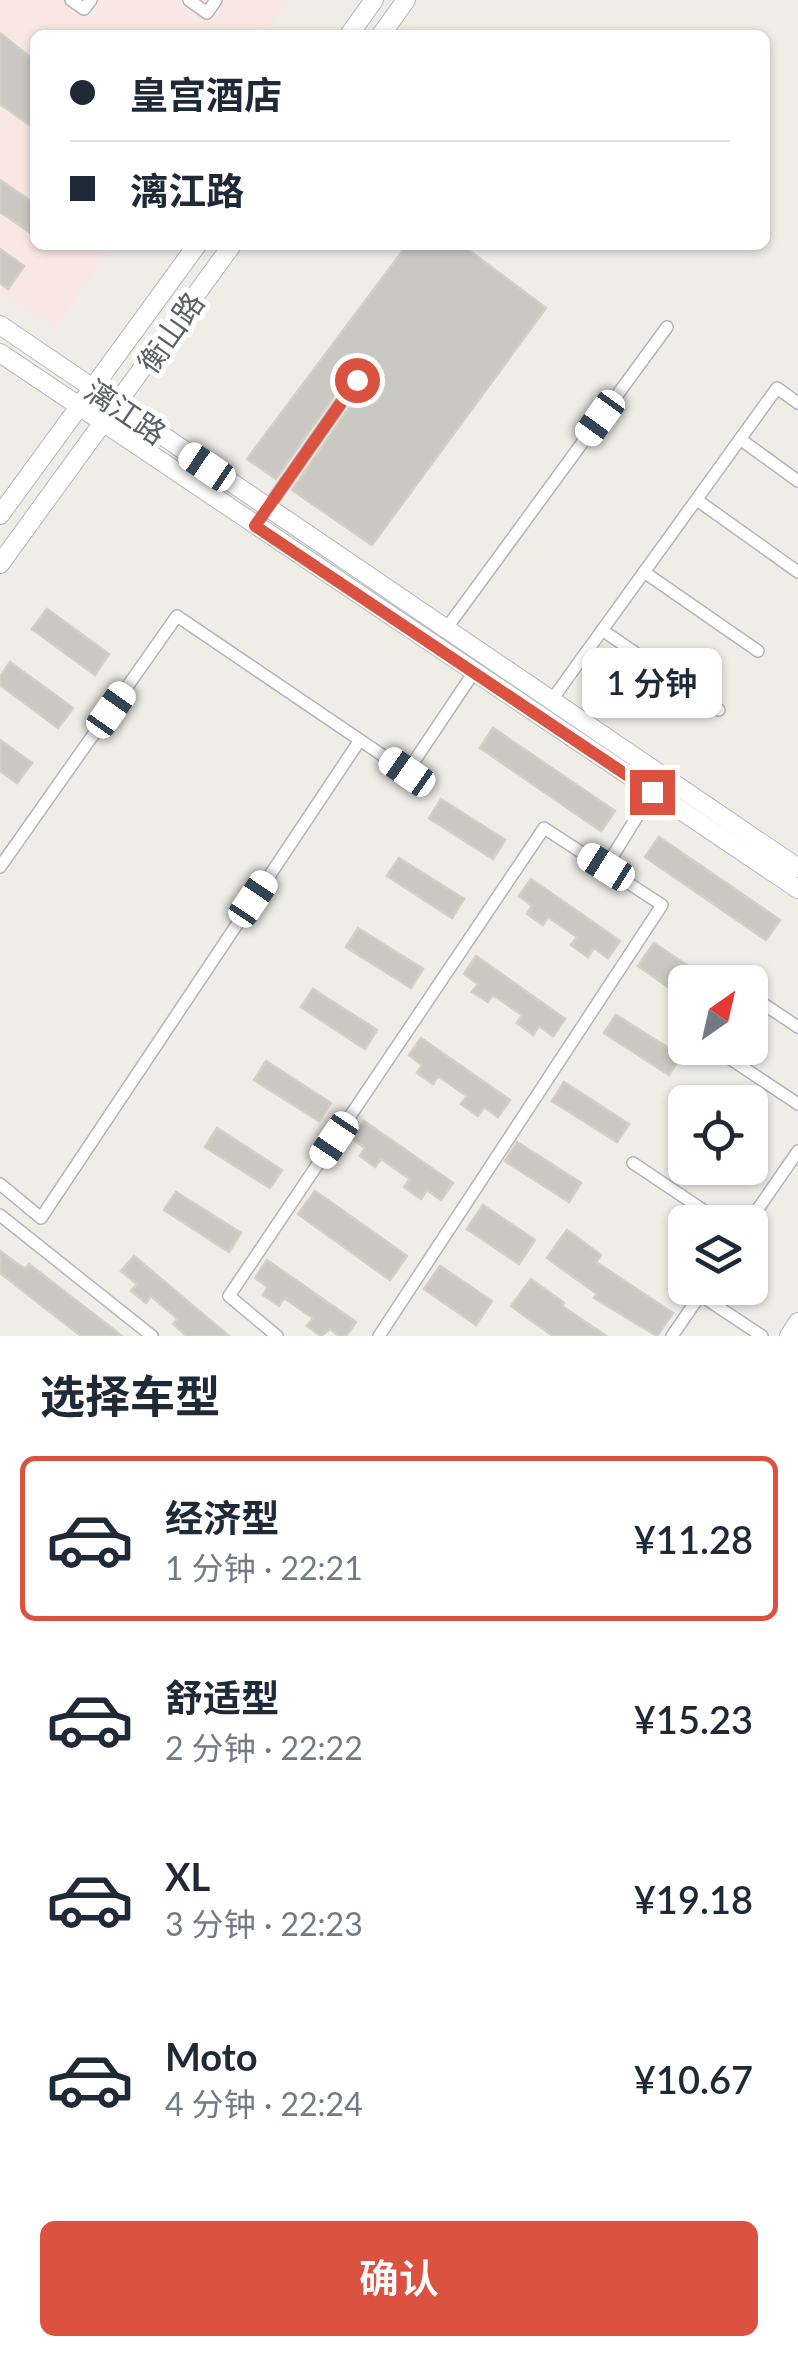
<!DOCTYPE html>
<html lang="zh">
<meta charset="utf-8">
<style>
:root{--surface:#fff;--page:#f6f6f7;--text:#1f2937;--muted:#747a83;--line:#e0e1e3;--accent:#db5340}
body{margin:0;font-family:Lato,"Noto Sans SC",sans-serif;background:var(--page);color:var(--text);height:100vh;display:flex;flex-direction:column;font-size:38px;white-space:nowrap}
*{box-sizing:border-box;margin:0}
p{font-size:32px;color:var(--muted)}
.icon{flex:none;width:55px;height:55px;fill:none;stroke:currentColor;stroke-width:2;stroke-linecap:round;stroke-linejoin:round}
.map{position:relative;height:1336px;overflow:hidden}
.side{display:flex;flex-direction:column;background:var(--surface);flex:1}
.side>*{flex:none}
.banner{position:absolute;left:30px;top:30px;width:740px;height:220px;border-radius:15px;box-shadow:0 2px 8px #0004;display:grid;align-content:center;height:220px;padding:0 40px;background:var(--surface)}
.needle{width:65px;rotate:34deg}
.fabs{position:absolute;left:668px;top:965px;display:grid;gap:20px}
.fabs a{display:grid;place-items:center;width:100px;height:100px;border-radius:15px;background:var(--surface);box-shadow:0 2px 8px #0004;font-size:50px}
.end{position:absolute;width:45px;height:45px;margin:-22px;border:12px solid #db5340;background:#fff;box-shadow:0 0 0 5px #fff}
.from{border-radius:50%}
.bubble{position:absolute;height:70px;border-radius:15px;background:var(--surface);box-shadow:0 2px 8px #0004;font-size:32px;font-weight:600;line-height:70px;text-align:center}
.car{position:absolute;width:30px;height:60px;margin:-30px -15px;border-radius:12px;box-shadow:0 0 8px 2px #0007;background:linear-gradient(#fff 24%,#345 0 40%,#fff 0 76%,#345 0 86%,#fff 0)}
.banner b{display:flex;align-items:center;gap:35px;height:95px;font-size:38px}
.banner b+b{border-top:2px solid var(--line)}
.banner i{width:25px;height:25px;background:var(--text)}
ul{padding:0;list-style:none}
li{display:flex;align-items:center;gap:30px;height:165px;margin:0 20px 15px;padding:0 20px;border:5px solid transparent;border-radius:15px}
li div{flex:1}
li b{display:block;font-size:38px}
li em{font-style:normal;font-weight:600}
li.on{border-color:var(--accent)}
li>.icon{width:90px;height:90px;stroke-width:1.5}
h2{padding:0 40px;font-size:45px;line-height:120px}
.action{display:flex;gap:20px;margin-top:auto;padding:20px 40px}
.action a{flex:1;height:115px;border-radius:15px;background:var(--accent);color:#fff;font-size:40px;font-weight:600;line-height:115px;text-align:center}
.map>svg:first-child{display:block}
</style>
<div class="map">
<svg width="798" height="1336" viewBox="0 0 798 1336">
<rect width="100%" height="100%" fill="#eeede6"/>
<!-- medical -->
<path fill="#f9e7e4" d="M0 0H289L264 35H35V245H114L54 329 0 293Z"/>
<!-- building -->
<g fill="#cac8c2" stroke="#d3cfc4" stroke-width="2.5">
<path d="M0 33 35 61V129L0 104Z"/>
<path d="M0 180 35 204V236L0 212Z"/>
<path d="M407 245H462L546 308 372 545 292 490 365 385 363 373 357 371 349 375 276 479 247 459Z"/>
<path d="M0 249 24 266 8 289 0 283Z"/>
<path d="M47 609 109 654 95 675 32 629Z"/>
<path d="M10 662 73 708 58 728 0 685V677Z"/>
<path d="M493 728 615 811 601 831 480 748Z"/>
<path d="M0 740 32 763 17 783 0 771Z"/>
<path d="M441 799 505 840 493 859 429 818Z"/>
<path d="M659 837 780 920 766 940 645 857Z"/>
<path d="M399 858 464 899 452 918 387 876Z"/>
<path d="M531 879 620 941 608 958 594 948 588 957 571 945 577 937 548 917 543 925 527 914 532 906 519 896Z"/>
<path d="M358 928 423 969 411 988 346 947Z"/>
<path d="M654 943 712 982H685V999L638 966Z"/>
<path d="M476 956 565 1019 553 1036 539 1026 533 1035 517 1023 522 1015 493 995 488 1002 472 992 478 984 464 974Z"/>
<path d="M313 989 377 1030 365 1049 301 1007Z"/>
<path d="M616 1015 681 1056 669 1075 604 1033Z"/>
<path d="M421 1038 510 1100 498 1117 484 1107 478 1116 461 1104 467 1096 438 1076 433 1084 417 1073 422 1065 409 1055Z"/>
<path d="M266 1061 331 1103 319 1121 254 1080Z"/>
<path d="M564 1082 629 1124 617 1142 552 1101Z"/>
<path d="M364 1121 453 1183 441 1200 427 1190 421 1199 404 1187 410 1179 381 1159 375 1167 360 1156 365 1148 351 1138Z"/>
<path d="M217 1128 282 1170 270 1188 205 1147Z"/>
<path d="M517 1142 581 1183 569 1202 505 1161Z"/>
<path d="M315 1191 407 1256 390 1280 298 1214Z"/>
<path d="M176 1192 241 1233 229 1252 164 1210Z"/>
<path d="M483 1205 535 1240 519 1264 467 1229Z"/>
<path d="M567 1230 601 1255 596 1262 673 1313 657 1336 594 1298 597 1294 547 1258Z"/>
<path d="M0 1251 25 1269 29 1264 122 1336H81L0 1273Z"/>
<path d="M134 1256 229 1336H187L173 1324 178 1319 151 1296 146 1303 131 1291 137 1284 121 1271Z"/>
<path d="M267 1260 356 1322 346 1336H339L330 1329 321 1336 307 1326 313 1318 284 1298 279 1306 263 1295 268 1287 255 1278Z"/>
<path d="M440 1266 492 1301 476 1325 424 1289Z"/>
<path d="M531 1279 564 1303 562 1306 606 1336H553L511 1306Z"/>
</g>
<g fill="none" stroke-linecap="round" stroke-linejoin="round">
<!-- street casing -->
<g stroke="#b3b5b9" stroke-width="14">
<g id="street">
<path d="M71 0 84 9 91 0"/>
<path d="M189 0 207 13 216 0"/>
<path d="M740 439 798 481"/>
<path d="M697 500 798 572"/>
<path d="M255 526 357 380"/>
<path d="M644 572 758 651"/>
<path d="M446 629 667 327"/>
<path d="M602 630 719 710"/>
<path d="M551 701 777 388 798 403"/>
<path d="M0 867 177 616 407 772 474 672"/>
<path d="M606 867 654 789"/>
<path d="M756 999 798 1027"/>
<path d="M717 1050 798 1104"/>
<path d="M633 1163 721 1222"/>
<path d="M0 1184 41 1218 360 740"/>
<path d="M0 1215 152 1336"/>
<path d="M749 1222 798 1151"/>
<path d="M700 1295 762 1336"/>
<path d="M277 1336 229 1296 544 828 662 905 379 1336"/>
<path d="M672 1336 705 1288"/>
</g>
</g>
<!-- secondary casing -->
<g stroke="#b4b7bc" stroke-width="20">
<g id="secondary">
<path d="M349 35 374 0"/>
<path d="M381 35 406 0"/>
<path d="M0 325 798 868"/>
<path d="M0 353 798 889"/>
<path d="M0 515 197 245"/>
<path d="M0 564 232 245"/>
<path d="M789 1336 798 1322"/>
</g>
</g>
<!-- street -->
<use href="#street" stroke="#fff" stroke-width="11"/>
<!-- secondary -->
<use href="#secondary" stroke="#fff" stroke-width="18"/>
</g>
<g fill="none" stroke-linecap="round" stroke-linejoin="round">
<!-- route -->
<path stroke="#db5340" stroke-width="12" d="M357 380 255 526 652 792"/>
</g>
<g text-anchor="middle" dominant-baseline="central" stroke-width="10" stroke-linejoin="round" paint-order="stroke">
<!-- street labels -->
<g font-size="30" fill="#5d6065" stroke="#fff">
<text transform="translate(170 332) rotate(-55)">衡山路</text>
<text transform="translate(126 411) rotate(34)">漓江路</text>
</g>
</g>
</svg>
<div class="fabs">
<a><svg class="needle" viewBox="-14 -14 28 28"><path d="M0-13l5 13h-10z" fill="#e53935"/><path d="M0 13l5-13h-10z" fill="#747a83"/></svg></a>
<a><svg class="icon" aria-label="locate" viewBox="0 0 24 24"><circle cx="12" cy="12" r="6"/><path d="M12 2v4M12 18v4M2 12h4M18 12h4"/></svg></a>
<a><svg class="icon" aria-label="layers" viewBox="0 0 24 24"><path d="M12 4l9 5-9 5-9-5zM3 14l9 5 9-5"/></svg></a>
</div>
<i class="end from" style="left:357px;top:380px"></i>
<i class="end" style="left:652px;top:792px"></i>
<div class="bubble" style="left:582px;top:648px;width:140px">1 分钟</div>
<i class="car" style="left:600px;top:418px;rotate:216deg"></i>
<i class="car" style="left:207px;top:467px;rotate:304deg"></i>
<i class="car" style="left:111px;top:710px;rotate:35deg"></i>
<i class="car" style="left:407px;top:772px;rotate:305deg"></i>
<i class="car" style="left:606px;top:867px;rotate:302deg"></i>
<i class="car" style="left:253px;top:899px;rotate:34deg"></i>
<i class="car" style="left:334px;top:1140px;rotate:214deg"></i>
<div class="banner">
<b><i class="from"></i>皇宫酒店</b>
<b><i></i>漓江路</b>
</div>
</div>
<section class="side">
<h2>选择车型</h2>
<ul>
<li class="on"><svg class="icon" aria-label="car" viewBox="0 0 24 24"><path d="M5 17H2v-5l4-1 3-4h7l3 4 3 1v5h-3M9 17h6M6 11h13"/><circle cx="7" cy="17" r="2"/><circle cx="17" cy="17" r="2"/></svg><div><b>经济型</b><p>1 分钟 · 22:21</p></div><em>¥11.28</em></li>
<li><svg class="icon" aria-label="car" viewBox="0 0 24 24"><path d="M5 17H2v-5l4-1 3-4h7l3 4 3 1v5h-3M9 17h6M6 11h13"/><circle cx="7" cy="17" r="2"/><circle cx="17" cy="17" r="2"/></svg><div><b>舒适型</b><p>2 分钟 · 22:22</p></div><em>¥15.23</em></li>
<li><svg class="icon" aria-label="car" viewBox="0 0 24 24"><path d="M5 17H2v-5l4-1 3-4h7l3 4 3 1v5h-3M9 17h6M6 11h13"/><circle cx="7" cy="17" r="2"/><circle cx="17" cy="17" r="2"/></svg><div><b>XL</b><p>3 分钟 · 22:23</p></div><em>¥19.18</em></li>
<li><svg class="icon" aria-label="car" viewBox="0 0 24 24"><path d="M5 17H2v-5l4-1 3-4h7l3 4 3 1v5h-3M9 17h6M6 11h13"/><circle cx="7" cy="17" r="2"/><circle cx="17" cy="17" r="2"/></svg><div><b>Moto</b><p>4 分钟 · 22:24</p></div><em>¥10.67</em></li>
</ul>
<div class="action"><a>确认</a></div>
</section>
